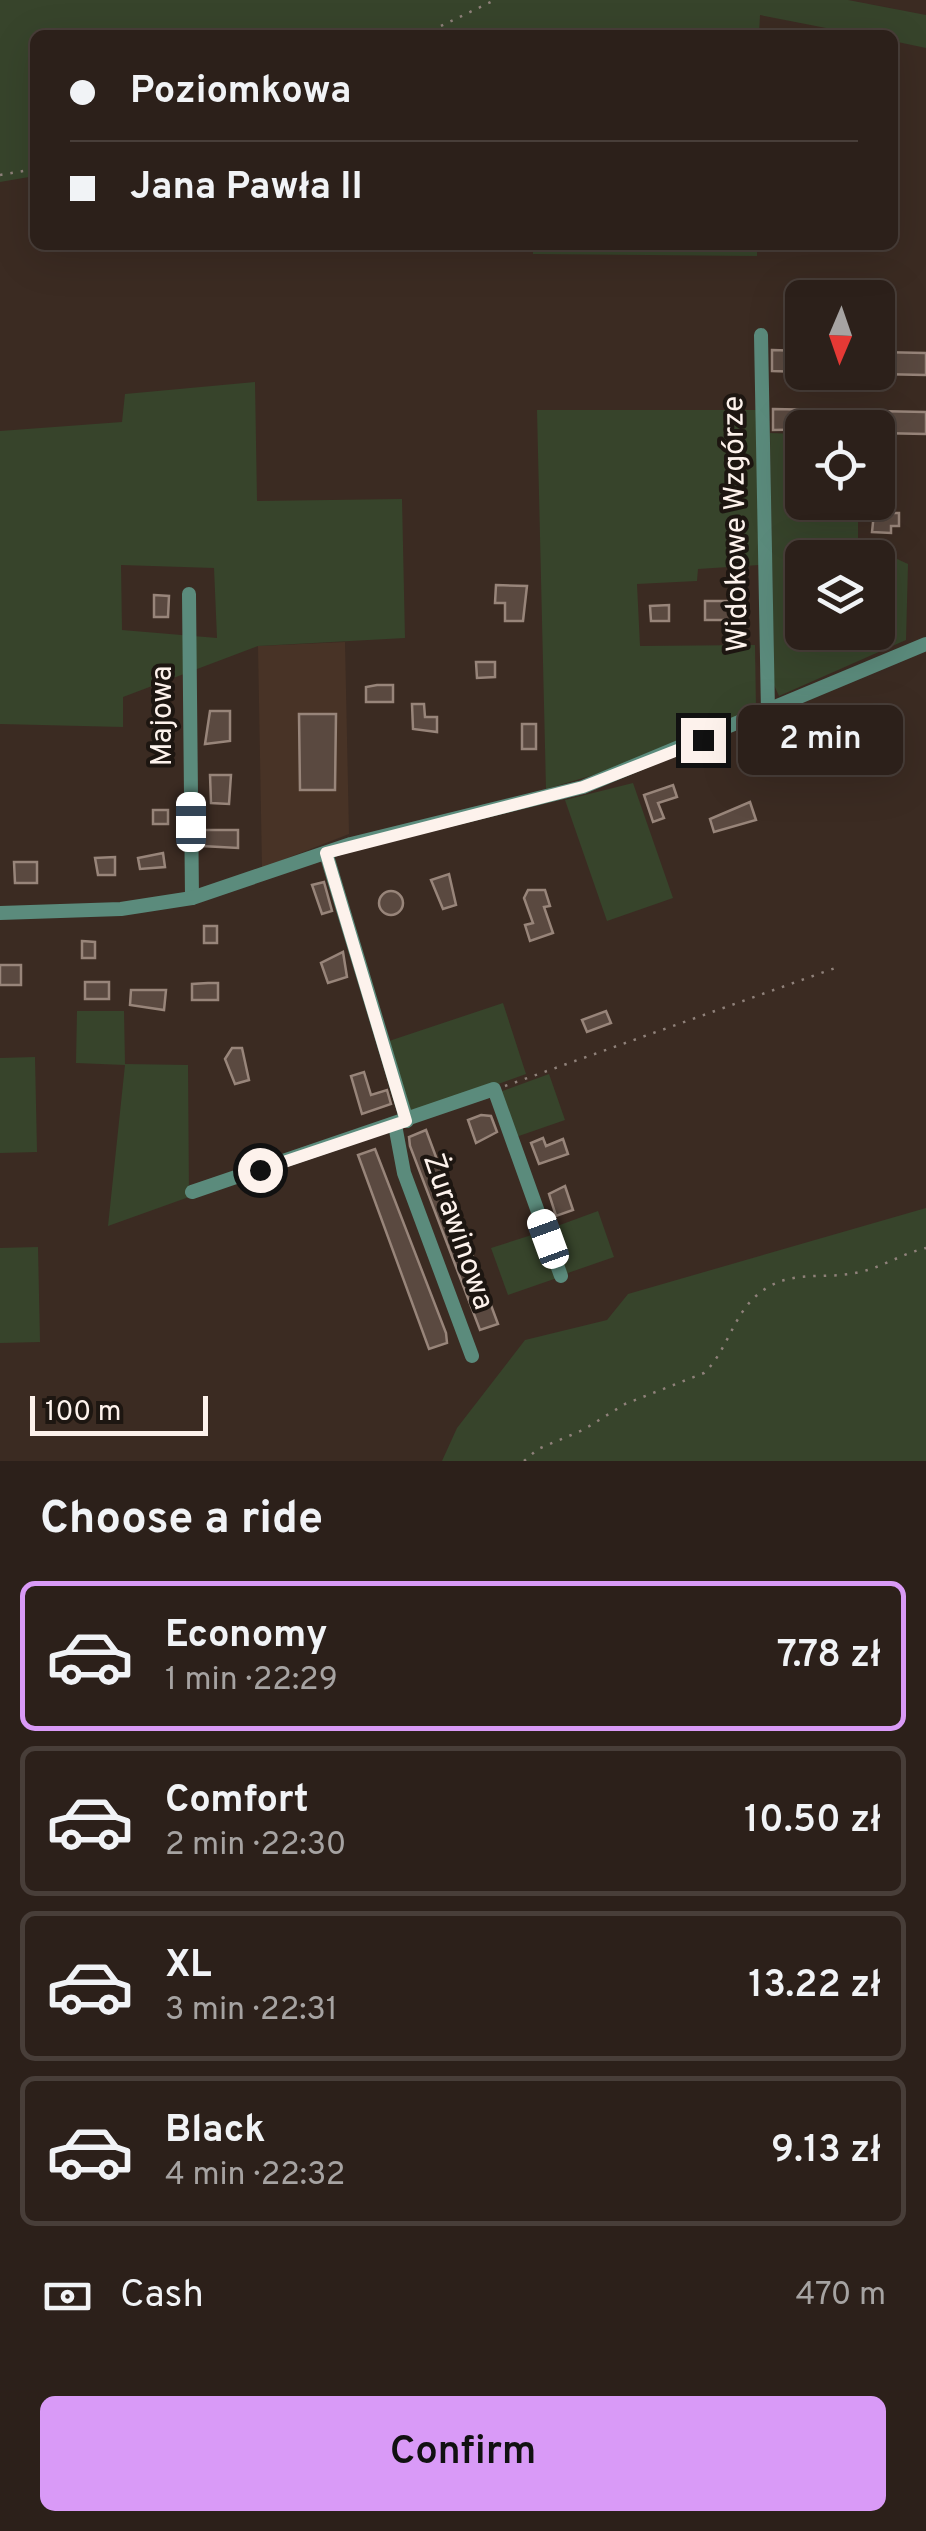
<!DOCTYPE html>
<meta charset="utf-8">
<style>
:root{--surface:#2c201a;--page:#382d27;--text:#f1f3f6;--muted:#a6a3a2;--line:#483e39;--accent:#d99af7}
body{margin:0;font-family:Overpass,sans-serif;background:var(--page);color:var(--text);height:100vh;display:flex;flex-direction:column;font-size:38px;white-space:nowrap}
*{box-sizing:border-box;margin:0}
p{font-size:32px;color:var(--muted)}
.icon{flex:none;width:55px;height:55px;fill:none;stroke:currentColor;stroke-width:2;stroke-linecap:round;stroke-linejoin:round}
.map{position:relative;height:1461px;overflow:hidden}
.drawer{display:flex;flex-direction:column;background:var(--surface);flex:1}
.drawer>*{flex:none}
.guide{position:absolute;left:30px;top:30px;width:868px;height:220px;border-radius:15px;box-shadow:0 10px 40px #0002,0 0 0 2px var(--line);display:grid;align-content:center;height:220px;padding:0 40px;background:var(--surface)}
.needle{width:65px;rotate:182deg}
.fabs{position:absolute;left:785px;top:280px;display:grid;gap:20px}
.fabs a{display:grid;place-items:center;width:110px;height:110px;border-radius:15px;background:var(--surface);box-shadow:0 10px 40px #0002,0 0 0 2px var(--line);font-size:50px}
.scale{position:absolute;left:30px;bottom:25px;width:178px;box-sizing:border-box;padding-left:10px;border:5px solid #fdf2ec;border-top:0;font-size:28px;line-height:35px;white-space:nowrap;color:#fdf2ec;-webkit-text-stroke:8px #1d1611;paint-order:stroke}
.end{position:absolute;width:45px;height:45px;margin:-22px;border:12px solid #fdf2ec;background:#111;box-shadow:0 0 0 5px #111}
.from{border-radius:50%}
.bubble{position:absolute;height:70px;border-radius:15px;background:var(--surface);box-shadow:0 10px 40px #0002,0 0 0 2px var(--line);font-size:32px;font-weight:600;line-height:70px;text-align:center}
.car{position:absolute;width:30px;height:60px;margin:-30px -15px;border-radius:12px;box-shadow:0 0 8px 2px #0007;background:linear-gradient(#fff 24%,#345 0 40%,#fff 0 76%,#345 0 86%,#fff 0)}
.guide b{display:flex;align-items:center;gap:35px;height:95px;font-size:38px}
.guide b+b{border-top:2px solid var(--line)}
.guide i{width:25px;height:25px;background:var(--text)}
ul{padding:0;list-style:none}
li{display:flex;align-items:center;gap:30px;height:150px;margin:0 20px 15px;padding:0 20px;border:5px solid var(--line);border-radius:15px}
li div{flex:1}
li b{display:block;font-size:38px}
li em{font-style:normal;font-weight:600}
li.on{border-color:var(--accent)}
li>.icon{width:90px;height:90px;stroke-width:1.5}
h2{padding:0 40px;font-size:45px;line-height:120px}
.pay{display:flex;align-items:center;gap:25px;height:110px;padding:0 40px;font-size:38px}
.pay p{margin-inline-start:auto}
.cta{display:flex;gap:20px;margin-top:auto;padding:20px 40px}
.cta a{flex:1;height:115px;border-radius:15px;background:var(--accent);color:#111;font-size:40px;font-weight:600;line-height:115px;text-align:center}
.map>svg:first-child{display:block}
</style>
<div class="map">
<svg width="926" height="1461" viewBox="0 0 926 1461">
<rect width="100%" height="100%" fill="#3b2b22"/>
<!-- built -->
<path fill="#483326" d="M345 642 349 834 262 868 258 646Z"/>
<!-- green -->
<g fill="#37442b" fill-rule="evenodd">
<path d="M0 0H848L926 15V48L893 41 892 35H862L760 15 759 35H35V176L0 182Z"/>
<path d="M533 245H757V256L533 254Z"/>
<path d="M255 382 257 501 402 499 405 638 258 646 123 697V727L0 724V431L122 422 125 394ZM121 565 214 568 217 638 122 630Z"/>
<path d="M537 410H756L759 565 698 569 697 581 637 584 640 646 755 645 756 709 607 771 546 789Z"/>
<path d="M770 433 802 434V502L858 504V541L908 564 906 640 779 696 774 685ZM802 558H878V632H802Z"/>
<path d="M633 783 673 898 607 921 565 800Z"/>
<path d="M503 1003 526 1074 418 1113 410 1110 389 1041Z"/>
<path d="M77 1011H124L125 1064 188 1065 189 1197 108 1226 125 1065 76 1063Z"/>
<path d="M35 1057 37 1152 0 1153V1058Z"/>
<path d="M549 1074 565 1120 516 1137 500 1092Z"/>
<path d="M926 1208V1461H442L457 1428 525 1340 607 1320 628 1294Z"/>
<path d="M598 1211 614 1257 565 1274 549 1229Z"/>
<path d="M541 1232 557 1278 508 1295 491 1248Z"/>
<path d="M38 1247 40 1342 0 1343V1248Z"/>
</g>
<!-- building -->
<g fill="#5a4940" stroke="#98857a" stroke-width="2.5">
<path d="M772 350 802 351V372L772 371Z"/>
<path d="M878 352 926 353V375L878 374Z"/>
<path d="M773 409 926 412V434L878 433V428L773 430Z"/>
<path d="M874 513H899V526H891V533L872 532Z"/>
<path d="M496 585 527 586 523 621H505V603H495Z"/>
<path d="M154 595 169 596 168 617H154Z"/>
<path d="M705 601H731L735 606V628L724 627 723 620H705Z"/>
<path d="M669 605V621H651L650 606Z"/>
<path d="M476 662H495V677L477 678Z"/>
<path d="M377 685H393V702H366V687Z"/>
<path d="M412 704H424L425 717H437V732L413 729Z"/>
<path d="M210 711H230V741L205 744Z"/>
<path d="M299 714H336L335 790H300Z"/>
<rect x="522" y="724" width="14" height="25"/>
<path d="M210 775H231L229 804 211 803Z"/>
<path d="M673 785 677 797 658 803 664 818 653 822 644 795Z"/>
<path d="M750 802 756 820 714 832 710 819Z"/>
<rect x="153" y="810" width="15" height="14"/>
<path d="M202 830H238V848L202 846Z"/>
<path d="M163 853 165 867 140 869 138 858Z"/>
<path d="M115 857V875H98L95 858Z"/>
<path d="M14 862H37V883H15Z"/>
<path d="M449 874 456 905 443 909 431 880Z"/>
<path d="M324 882 332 911 322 914 312 885Z"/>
<path d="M528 890H545L550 906 544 907 553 933 530 941 525 925 533 923 524 898Z"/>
<circle cx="391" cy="903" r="12"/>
<rect x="204" y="926" width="13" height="17"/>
<path d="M82 941 95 942V958H82Z"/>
<path d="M343 952 347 977 328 983 321 963Z"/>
<rect x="0" y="965" width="21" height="20"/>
<rect x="85" y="982" width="24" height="17"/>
<path d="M208 983H218V1000H192V984Z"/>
<path d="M131 990H166L164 1010 130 1005Z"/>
<path d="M606 1011 611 1023 587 1032 582 1020Z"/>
<path d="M232 1048H242L249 1080 235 1084 225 1059Z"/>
<path d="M364 1072 371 1095 387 1090 391 1104 362 1114 351 1076Z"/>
<path d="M481 1115 491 1116 497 1132 476 1143 468 1120Z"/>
<path d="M426 1130 498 1324 480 1330 410 1146 409 1137Z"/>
<path d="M543 1138 546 1146 563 1139 568 1154 539 1164 531 1143Z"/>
<path d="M375 1149 446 1333 447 1343 429 1349 358 1155Z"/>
<path d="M565 1186 573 1210 556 1216 549 1194Z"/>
</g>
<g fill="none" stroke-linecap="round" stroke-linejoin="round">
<!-- path -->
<g stroke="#8f817a" stroke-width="2.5" stroke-dasharray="2.5 8" stroke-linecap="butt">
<path d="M422 35 495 0"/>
<path d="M0 175 35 169"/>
<path d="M505 1086 838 967"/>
<path d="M524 1461 538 1449 583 1430 625 1404 704 1373C726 1353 733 1316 756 1296 788 1267 823 1281 860 1272 883 1267 903 1253 926 1248"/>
</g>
<!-- minor -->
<g stroke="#5b8b7c" stroke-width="14">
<path d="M761 335 768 712"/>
<path d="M189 594 192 898"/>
<path d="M326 853 407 1121"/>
<path d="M0 913 121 909 192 898 351 844 583 787 926 644"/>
<path d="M395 1125 404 1173 472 1356"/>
<path d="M192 1192 494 1089 561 1276"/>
</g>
</g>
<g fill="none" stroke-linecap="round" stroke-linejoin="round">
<!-- route -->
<path stroke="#fdf2ec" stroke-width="12" d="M260 1170 406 1121 326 853 583 787 703 740"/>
</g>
<g text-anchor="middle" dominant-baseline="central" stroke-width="8" stroke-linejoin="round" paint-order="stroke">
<!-- street labels -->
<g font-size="30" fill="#fdf2ec" stroke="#1d1611">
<text transform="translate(737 524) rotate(-91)">Widokowe Wzgórze</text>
<text transform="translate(163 716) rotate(-90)">Majowa</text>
<text transform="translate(457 1232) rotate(71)">Żurawinowa</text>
</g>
</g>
</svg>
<div class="fabs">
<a><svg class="needle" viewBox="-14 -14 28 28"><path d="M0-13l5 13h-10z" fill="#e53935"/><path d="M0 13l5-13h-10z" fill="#a6a3a2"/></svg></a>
<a><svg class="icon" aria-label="locate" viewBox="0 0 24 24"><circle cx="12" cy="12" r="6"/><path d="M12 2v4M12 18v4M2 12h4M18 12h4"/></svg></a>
<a><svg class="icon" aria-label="layers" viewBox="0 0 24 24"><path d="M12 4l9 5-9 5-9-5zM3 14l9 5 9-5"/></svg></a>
</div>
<div class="scale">100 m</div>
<i class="end from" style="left:260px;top:1170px"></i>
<i class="end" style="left:703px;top:740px"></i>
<div class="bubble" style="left:738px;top:705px;width:165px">2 min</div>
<i class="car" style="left:191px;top:822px;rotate:0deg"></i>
<i class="car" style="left:548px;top:1239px;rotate:340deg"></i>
<div class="guide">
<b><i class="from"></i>Poziomkowa</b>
<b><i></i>Jana Pawła II</b>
</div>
</div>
<section class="drawer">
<h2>Choose a ride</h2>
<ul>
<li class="on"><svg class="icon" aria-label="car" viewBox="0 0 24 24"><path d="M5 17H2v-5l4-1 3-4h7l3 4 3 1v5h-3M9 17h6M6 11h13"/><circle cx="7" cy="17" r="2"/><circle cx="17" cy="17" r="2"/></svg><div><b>Economy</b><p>1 min · 22:29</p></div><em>7.78 zł</em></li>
<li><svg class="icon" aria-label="car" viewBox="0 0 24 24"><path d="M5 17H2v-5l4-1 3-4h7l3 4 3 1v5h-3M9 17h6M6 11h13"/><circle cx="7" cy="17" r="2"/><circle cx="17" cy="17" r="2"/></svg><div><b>Comfort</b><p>2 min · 22:30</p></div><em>10.50 zł</em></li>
<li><svg class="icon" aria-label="car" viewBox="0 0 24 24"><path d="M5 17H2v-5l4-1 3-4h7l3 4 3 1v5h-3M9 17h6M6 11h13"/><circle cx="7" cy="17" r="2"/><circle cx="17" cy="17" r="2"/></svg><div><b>XL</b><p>3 min · 22:31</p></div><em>13.22 zł</em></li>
<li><svg class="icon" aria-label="car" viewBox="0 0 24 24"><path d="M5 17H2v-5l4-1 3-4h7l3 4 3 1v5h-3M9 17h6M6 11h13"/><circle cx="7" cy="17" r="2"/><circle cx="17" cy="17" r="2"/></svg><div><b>Black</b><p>4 min · 22:32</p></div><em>9.13 zł</em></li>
</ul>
<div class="pay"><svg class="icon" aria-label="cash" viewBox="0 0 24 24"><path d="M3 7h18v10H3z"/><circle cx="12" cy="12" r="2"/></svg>Cash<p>470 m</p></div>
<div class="cta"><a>Confirm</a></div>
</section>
